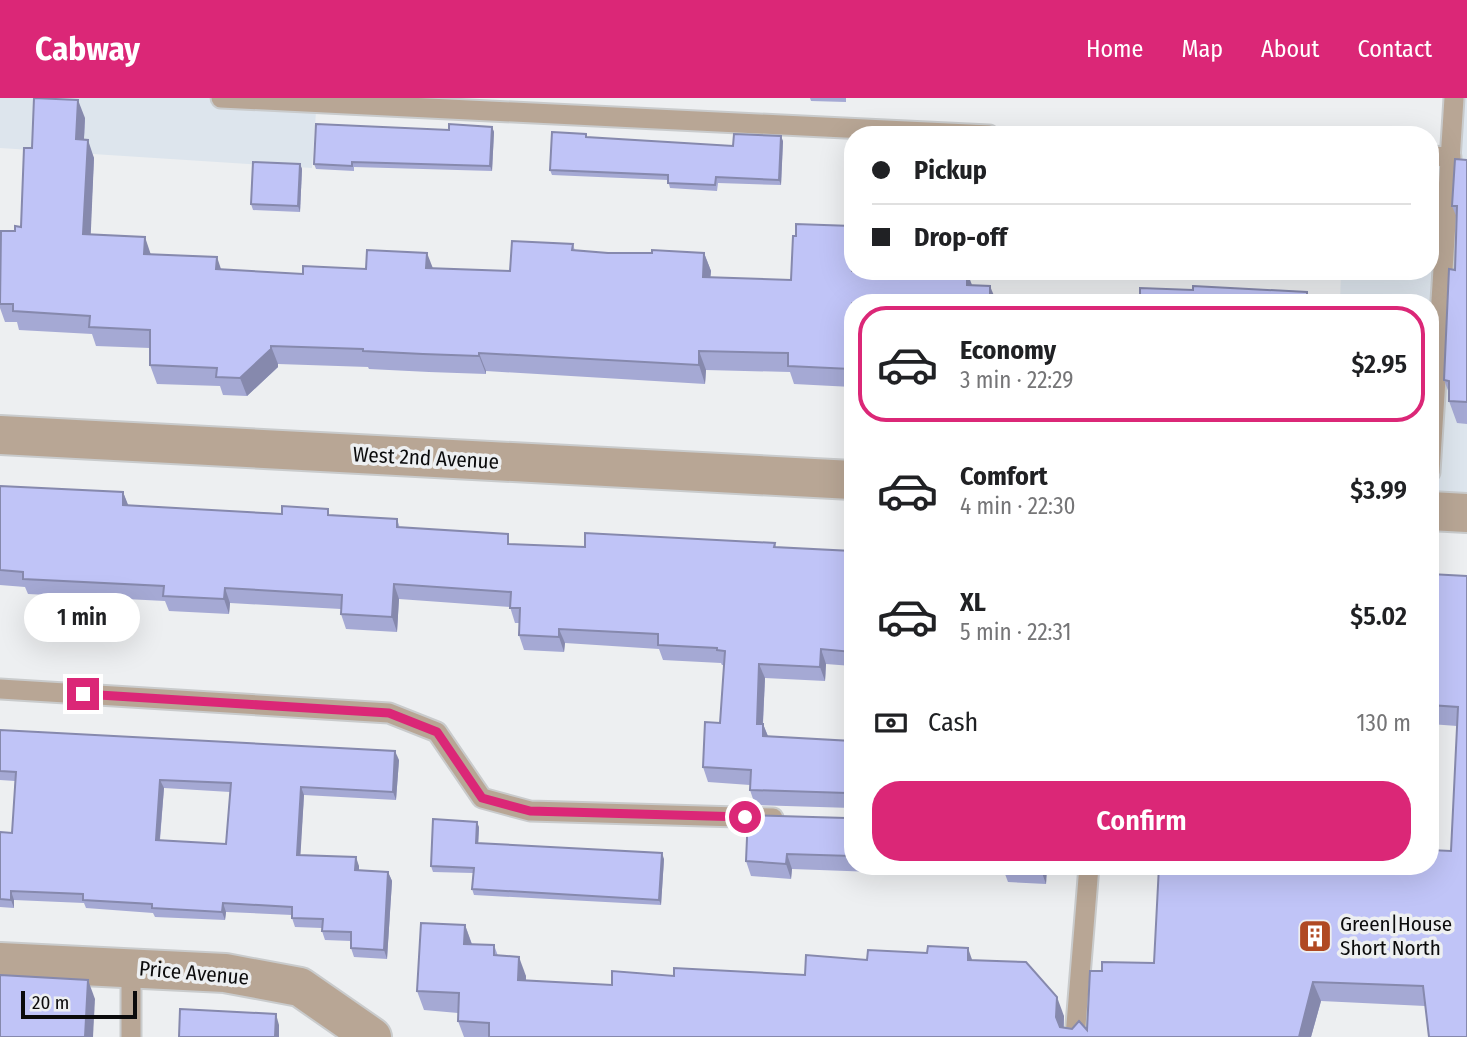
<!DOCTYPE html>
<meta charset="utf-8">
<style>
:root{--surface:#fff;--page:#f6f6f6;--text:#202124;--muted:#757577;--line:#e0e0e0;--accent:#db2777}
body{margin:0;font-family:"Fira Sans Condensed",sans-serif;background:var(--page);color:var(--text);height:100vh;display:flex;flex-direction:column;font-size:26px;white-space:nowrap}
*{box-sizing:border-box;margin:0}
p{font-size:23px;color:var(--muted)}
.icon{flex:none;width:38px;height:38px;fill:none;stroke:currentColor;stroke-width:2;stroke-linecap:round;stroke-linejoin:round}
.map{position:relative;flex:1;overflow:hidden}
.drawer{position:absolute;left:844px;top:196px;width:595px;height:581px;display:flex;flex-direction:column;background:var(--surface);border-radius:28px;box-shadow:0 7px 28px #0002}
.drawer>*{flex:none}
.banner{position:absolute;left:844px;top:28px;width:595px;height:154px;border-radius:28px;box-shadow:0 7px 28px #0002;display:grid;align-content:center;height:154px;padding:0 28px;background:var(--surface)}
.scale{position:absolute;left:21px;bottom:18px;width:116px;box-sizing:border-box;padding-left:7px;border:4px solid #0b0b0c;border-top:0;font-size:19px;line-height:24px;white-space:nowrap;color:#0b0b0c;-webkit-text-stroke:5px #edeff1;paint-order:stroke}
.end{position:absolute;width:32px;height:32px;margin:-16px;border:9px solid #db2777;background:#fff;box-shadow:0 0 0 4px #fff}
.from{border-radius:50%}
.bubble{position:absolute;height:49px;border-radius:24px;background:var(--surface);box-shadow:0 7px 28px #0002;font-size:23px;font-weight:600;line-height:49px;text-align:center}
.banner b{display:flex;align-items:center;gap:24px;height:66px;font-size:26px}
.banner b+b{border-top:2px solid var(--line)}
.banner i{width:18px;height:18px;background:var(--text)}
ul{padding:12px 0 0;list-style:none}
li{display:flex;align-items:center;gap:21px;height:116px;margin:0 14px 10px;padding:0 14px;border:4px solid transparent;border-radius:28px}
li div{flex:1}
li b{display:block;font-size:26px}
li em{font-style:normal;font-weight:600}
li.current{border-color:var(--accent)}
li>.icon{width:63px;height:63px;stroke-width:1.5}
.pay{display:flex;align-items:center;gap:18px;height:77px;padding:0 28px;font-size:26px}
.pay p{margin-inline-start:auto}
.button{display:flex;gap:14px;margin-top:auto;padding:14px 28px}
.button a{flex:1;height:80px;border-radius:28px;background:var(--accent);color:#fff;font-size:28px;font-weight:600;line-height:80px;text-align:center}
header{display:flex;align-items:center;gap:42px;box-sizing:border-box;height:98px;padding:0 35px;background:var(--accent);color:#fff}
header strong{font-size:33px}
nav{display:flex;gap:38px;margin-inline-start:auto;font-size:24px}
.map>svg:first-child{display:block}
</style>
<header>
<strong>Cabway</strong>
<nav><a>Home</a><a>Map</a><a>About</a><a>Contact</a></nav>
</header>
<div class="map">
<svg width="1467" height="939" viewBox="0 0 1467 939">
<rect width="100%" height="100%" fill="#edeff1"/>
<!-- built -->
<g fill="#dde5ed">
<path d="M0 0H317L312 70 0 50Z"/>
<path d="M1459 0H1467V418L1430 417V205H1340L1341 173H1430V59L1455 60Z"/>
</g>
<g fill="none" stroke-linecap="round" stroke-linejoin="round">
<!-- service casing -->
<g stroke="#c9cbcc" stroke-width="23">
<g id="service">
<path d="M221 0 989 37"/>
<path d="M1430 58 1451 59"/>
<path d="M1430 374 1454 0"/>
<path d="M0 591 389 615 437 634 482 700 530 713 773 720"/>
<path d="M131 869V939"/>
<path d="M1075 939 1089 768"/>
</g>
</g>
<!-- minor casing -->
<g stroke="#c9cbcc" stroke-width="42">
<g id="minor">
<path d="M0 337 852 382"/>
<path d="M1430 413 1467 415"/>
<path d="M0 864 225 875 300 889 372 939"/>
</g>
</g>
<!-- service -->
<use href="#service" stroke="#b8a695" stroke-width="19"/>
<!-- minor -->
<use href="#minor" stroke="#b8a695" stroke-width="38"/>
</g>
<!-- wall -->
<g fill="#a5a9d4" fill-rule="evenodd">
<path d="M810 0H846V4L811 3Z"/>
<path d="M85 20 84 41 94 60 90 136 151 156 221 172 303 176 366 171 433 170 510 173 573 146 575 153 608 155H704L711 173 710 179 852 205V289L794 286 790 274 706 272 705 286 486 273V276L429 274 369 271 368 269 278 266V269L247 298 223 297 220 288 157 286 150 267V250L96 248 92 236 19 232 17 224H5L0 210V168L15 133 21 129 32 50Z"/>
<path d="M492 29 494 34 492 73 354 69V73L316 71 314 66 449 32Z"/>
<path d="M586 36 587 39 733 48 783 43 781 87 718 85 717 93 670 90 668 82 552 77 550 72Z"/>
<path d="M1467 62V326L1457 325 1449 303V295L1444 282 1455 172 1457 120 1452 108Z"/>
<path d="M300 66 302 71 300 114 253 112 251 106Z"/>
<path d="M0 388 123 394 128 408 397 421 400 430 512 446 585 449 775 445 776 449 852 453V568L826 566 825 583 765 580 763 626 768 638 852 643V710L755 707 750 692V687L708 684 703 669 720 625 724 567H722L721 565 663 562 659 551 565 545 564 554 524 552 519 537 520 525H515L510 509 399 501 397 534 346 531 341 516V511L230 505 229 516 169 513 165 503 28 496 25 489 0 487Z"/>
<path d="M1430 476 1467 478V939L1425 908 1321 903 1311 939H464L458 923V915L424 912 417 893 465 827 472 846 494 847 498 858 526 878V883L612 887 674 878 805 877 867 862H972L1064 918V929L1087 932 1102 873 1154 865 1451 753 1457 628 1430 626Z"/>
<path d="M0 632 399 662 396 702 304 697 300 757 359 768V772L388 774 392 783 387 861 354 859 351 850V843L325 842 322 833V830L295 829 292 820V817L226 814 225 822 155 819 153 815 86 810 84 805 14 802V810L0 809V734L12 735 15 683 0 682ZM164 690 230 694 226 746 160 742Z"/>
<path d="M852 717V768H875L874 774 792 771 791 781 751 778 746 763Z"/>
<path d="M479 729 478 745 664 761 661 807 474 797 472 791 473 775 433 774 431 768Z"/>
<path d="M1002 768H1047L1046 786 1008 784Z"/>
</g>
<!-- shaded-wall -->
<g fill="#8689ad">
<path d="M78 2 85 20 83 59 76 41Z"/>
<path d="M492 29 494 34 492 73 490 68Z"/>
<path d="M781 38 783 43 781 87 779 82Z"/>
<path d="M88 42 94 60 90 154 83 136Z"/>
<path d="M300 66 302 71 300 114 298 108Z"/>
<path d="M145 139 151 157 144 156Z"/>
<path d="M427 155 434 173 426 170Z"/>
<path d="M704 155 711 173 709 197 703 179Z"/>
<path d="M217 159 223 177 216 171Z"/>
<path d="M967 174 974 192 967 187Z"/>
<path d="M990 188 997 205H990Z"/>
<path d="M1307 194 1311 205H1307Z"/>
<path d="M271 248 278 266V269L247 298 240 280Z"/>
<path d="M699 253 706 272 705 286 699 267Z"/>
<path d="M479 255 486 273V276L479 258Z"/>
<path d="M123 394 129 409 123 407Z"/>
<path d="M394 486 399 501 397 534 392 519Z"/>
<path d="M225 490 230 505 229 516 224 501Z"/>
<path d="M559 531 565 545 564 554 559 539Z"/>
<path d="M821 551 826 566 825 583 820 569Z"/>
<path d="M759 566 765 580 762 641 757 626Z"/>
<path d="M763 626 769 641 763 638Z"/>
<path d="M395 653 399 662 396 702 393 694Z"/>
<path d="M160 682 164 690 159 750 156 742Z"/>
<path d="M301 689 304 697 300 765 297 757Z"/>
<path d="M477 724 479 729 478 750 476 745Z"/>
<path d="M662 755 664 761 661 807 659 802Z"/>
<path d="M787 756 792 771 791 781 786 766Z"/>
<path d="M356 759 359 768V781L355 772Z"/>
<path d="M1041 768H1047L1046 786 1041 772Z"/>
<path d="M388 774 392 783 387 861 384 852Z"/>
<path d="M11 793 14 802V810L11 802Z"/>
<path d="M223 805 226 814 225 822 222 814Z"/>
<path d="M465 827 472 847 464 846Z"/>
<path d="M968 850 975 870 968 862Z"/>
<path d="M519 859 526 878 525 902 518 882Z"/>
<path d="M88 882 95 901 93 939H85Z"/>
<path d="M1313 884 1321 903 1311 939H1299Z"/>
<path d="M1057 899 1064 918 1063 939 1056 919Z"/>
<path d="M276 916 279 927V939H275Z"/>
</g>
<!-- building -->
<g fill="#c0c4f7" stroke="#8689ad" stroke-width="2" fill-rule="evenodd">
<path d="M34 0 78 2 76 41 88 42 83 136 145 139 144 156 217 159 216 171 303 176V168L366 171 367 152 427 155 426 170 510 173 512 143 573 146 572 152 608 155H652V152L704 155 703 179 791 182 793 138H796V126L852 128V173L967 174V187L990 188V203L1027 205H852V260H851V271L788 268V255L699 253V267L479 255V258L423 256 363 253V251L271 248V251L240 280 216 279 217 270 150 267V232L89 229 90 218 13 213V206H0L1 133H15V128L21 129 24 50H32Z"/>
<path d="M316 26 449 32V26L492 29 490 68 352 64V68L314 66Z"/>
<path d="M552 34 586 36V39L733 48 734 36 781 38 779 82 716 79 715 87 668 85V77L550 72Z"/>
<path d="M851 52H852V93H849Z"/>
<path d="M1455 61 1467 62V304L1449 303V283L1444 282 1449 171 1455 172 1457 108H1452Z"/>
<path d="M253 64 300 66 298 108 251 106Z"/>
<path d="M1193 188 1307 194V205H1140V190L1193 192Z"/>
<path d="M0 388 123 394V407L282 416V408L328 411V417L397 421V429L508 436V446L585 449V435L775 445 774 449 852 453V554L821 551 820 569 759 566 757 626H763V638L852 643V697L847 695 750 692 751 672 703 669 705 624 720 625 725 553 717 552V550L658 547V536L559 531V539L519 537 520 510H510L511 494 394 486 392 519 341 516 342 497 225 490 224 501 163 498 164 488 23 481V474L0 472Z"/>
<path d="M1430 476 1467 478V939H1429L1423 888 1313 884 1299 939H489V925L458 923 459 895 417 893 421 825 465 827 464 846 494 847V857L519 859 518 882 612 887V873L674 878V870L805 877 806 857 867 862 868 852 927 855 928 848 968 850V862L1026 864 1057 899 1056 919 1060 929 1072 931 1079 923 1087 932 1090 873H1102V864L1154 865 1159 768H1430V752L1451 753 1458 609 1430 607Z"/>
<path d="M0 632 395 653 393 694 301 689 297 757 356 759 355 772 388 774 384 852 351 850V834L322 833 323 821 292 820V809L223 805 222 814 152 810V806L83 802V796L11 793V802L0 801V734L12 735 16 674 0 673ZM160 682 231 685 226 746 156 742Z"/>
<path d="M748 717 846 720 852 717V758L787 756 786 766 746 763Z"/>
<path d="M433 721 477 724 476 745 662 755 659 802 472 791 474 770 431 768Z"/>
<path d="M1002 768H1041V772L1002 769Z"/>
<path d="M0 877 88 882 85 939H0Z"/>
<path d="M180 911 276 916 275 939H179Z"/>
</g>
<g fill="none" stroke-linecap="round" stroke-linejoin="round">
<!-- route -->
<path stroke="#db2777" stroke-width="9" d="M83 596 389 615 437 634 482 700 530 713 745 719"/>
</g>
<!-- icons -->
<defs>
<g id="building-square" transform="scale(1.75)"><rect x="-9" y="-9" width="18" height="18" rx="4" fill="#b04922" stroke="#edeff1"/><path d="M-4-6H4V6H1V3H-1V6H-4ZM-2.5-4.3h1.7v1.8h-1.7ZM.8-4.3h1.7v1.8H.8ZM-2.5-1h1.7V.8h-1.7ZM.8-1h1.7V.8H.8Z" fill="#fff"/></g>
</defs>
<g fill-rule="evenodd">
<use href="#building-square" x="1315" y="838"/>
</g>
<g text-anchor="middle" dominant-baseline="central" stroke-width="7" stroke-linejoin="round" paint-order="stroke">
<!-- street labels -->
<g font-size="21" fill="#0b0b0c" stroke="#edeff1">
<text transform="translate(426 360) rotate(3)">West 2nd Avenue</text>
<text transform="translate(194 875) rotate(5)">Price Avenue</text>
</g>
<!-- poi labels -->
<g font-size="21" fill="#0b0b0c" stroke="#edeff1" text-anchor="start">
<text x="1340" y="826">Green|House<tspan x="1340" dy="24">Short North</tspan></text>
</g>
</g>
</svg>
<div class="scale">20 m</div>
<i class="end from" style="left:745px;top:719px"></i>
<i class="end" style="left:83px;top:596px"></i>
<div class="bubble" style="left:24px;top:495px;width:116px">1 min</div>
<div class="banner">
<b><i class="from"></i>Pickup</b>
<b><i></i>Drop-off</b>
</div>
<section class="drawer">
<ul>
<li class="current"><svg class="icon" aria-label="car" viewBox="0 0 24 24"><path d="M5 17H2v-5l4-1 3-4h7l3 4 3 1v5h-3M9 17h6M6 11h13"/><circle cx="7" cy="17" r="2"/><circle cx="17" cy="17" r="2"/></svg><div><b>Economy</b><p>3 min · 22:29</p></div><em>$2.95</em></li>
<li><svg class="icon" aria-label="car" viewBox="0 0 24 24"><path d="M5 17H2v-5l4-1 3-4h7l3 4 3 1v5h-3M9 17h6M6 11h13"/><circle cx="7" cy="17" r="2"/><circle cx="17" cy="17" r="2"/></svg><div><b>Comfort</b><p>4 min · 22:30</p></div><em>$3.99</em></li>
<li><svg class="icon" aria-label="car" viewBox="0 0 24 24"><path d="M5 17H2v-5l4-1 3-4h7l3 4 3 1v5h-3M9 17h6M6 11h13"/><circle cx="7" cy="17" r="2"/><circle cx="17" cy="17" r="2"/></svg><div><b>XL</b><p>5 min · 22:31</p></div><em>$5.02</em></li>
</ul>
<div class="pay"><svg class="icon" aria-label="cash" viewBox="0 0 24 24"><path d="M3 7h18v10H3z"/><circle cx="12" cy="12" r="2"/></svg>Cash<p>130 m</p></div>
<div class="button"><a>Confirm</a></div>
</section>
</div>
